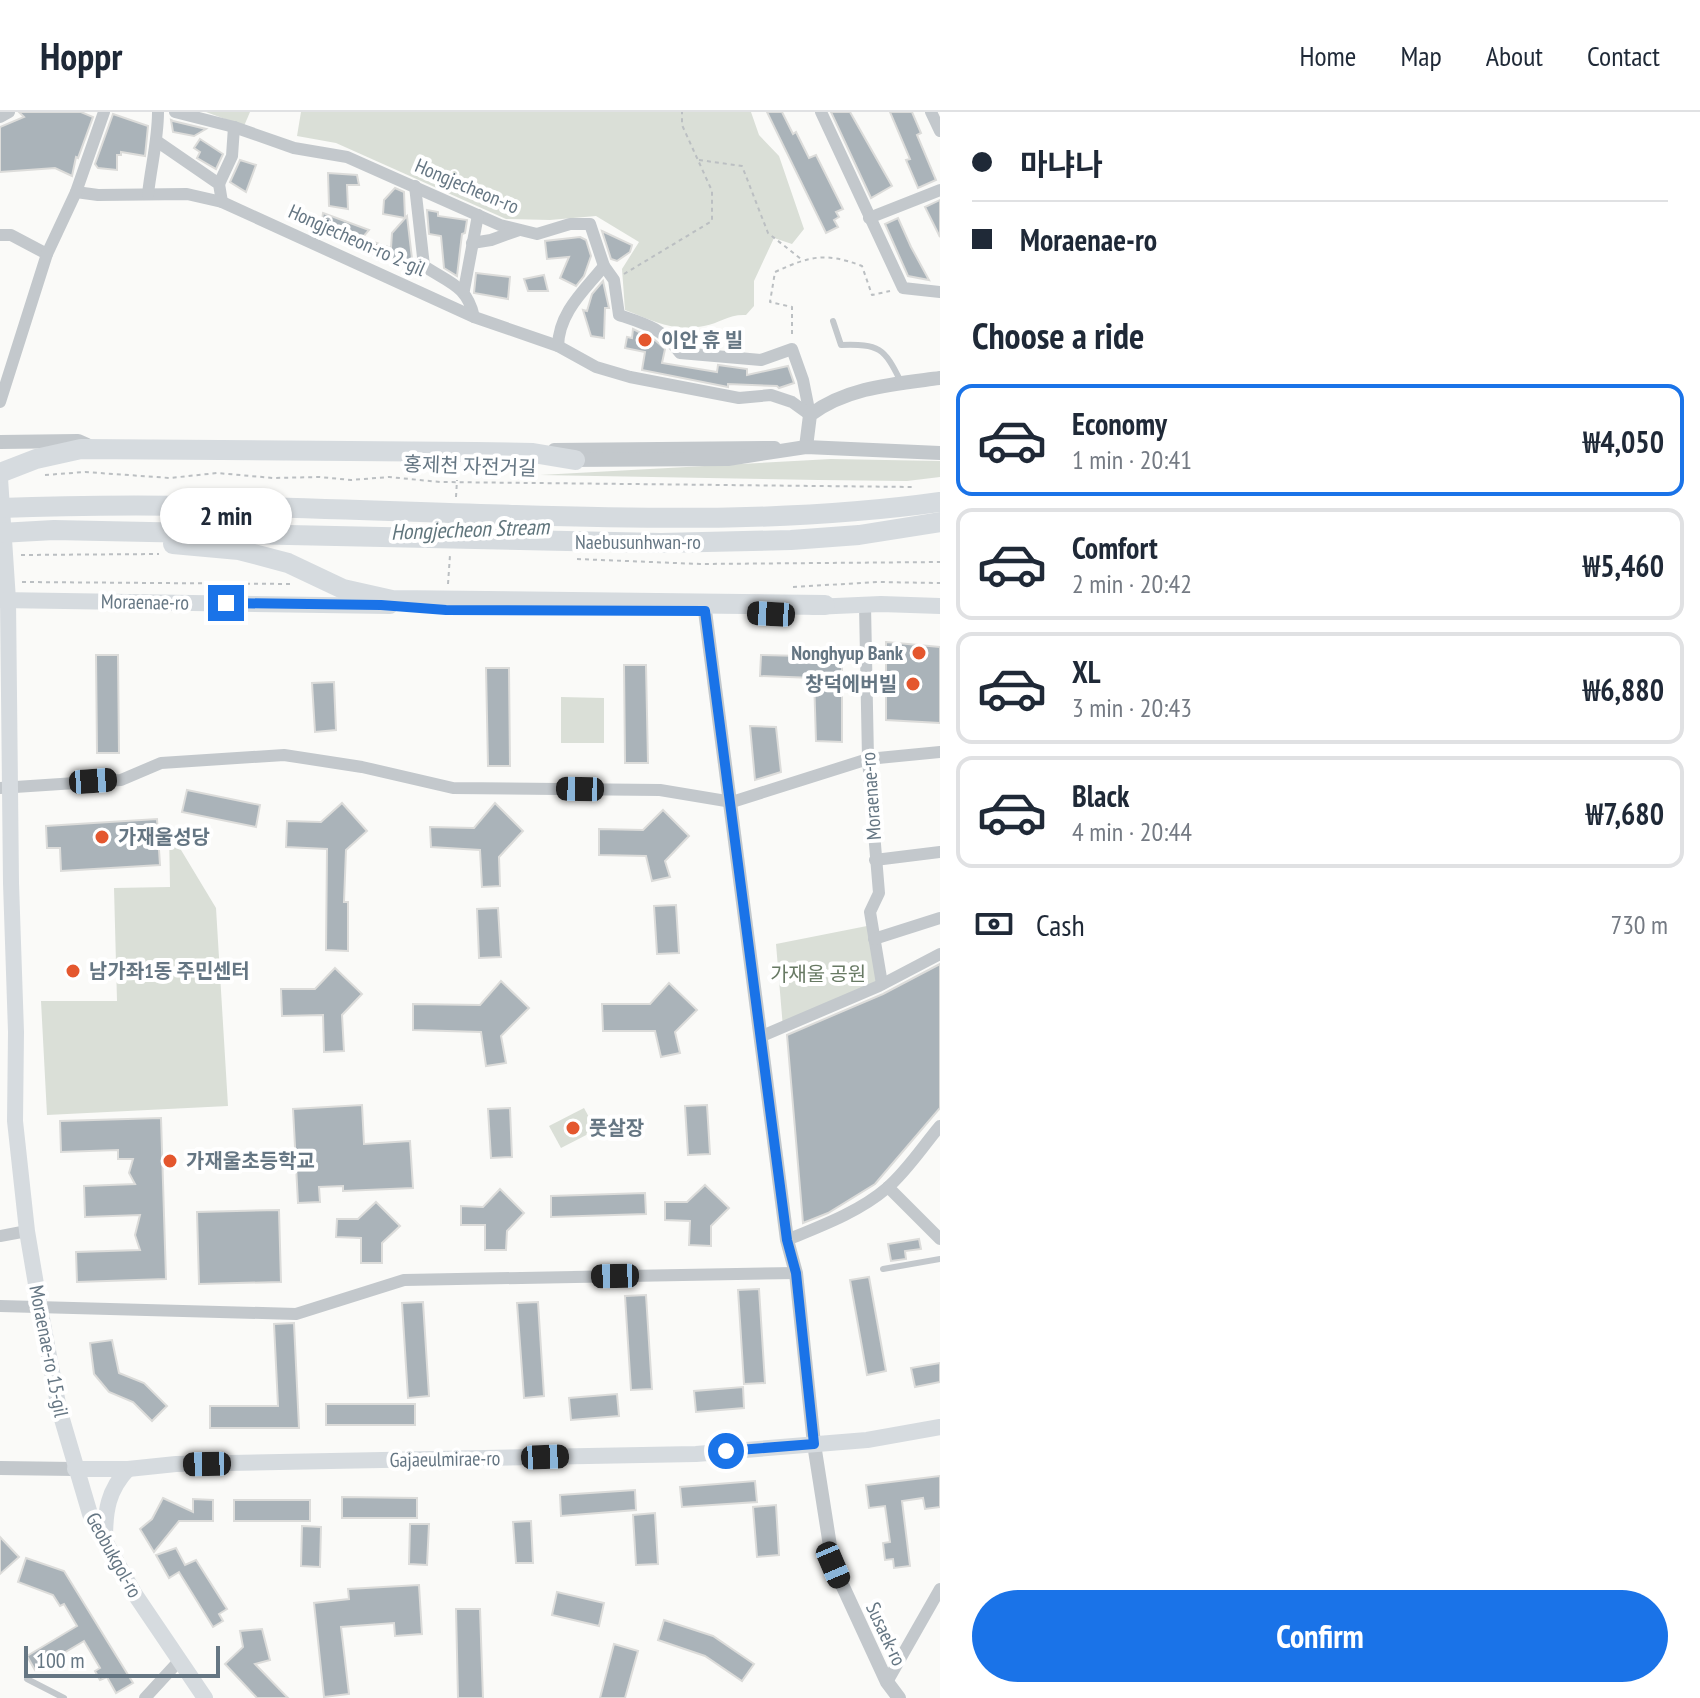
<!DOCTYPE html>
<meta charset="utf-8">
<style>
:root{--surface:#fff;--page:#f2f2f3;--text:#1f2937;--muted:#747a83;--line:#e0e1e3;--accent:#1a73e8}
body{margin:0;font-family:"PT Sans Narrow","Noto Sans KR",sans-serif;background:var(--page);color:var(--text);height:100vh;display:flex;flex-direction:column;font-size:30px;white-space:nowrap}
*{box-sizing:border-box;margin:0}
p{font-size:26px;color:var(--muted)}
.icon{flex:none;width:44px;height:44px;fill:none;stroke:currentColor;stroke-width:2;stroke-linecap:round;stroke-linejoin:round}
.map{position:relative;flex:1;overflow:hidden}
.panel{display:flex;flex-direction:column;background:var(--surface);width:760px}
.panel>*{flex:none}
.top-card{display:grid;align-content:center;height:176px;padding:0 32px;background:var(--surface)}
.scale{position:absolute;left:24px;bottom:20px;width:196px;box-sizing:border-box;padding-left:8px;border:4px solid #657683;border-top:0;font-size:22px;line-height:28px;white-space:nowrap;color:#657683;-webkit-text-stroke:6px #fff;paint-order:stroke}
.end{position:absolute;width:36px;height:36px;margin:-18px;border:10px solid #1a73e8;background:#fff;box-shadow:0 0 0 4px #fff}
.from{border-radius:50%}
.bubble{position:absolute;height:56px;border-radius:28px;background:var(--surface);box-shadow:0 2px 6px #0004;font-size:26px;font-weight:600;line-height:56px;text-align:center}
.car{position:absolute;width:24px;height:48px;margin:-24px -12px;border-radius:10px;box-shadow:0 0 6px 2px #0007;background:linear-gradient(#222 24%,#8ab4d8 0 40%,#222 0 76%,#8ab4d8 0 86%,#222 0)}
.top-card b{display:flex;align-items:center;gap:28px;height:76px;font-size:30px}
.top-card b+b{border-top:2px solid var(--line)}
.top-card i{width:20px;height:20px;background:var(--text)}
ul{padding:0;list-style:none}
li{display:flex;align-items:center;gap:24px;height:112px;margin:0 16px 12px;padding:0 16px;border:4px solid var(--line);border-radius:16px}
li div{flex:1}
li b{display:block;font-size:30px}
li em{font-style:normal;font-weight:600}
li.active{border-color:var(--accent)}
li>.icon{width:72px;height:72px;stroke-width:1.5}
h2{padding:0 32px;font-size:36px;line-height:96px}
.pay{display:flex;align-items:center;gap:20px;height:88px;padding:0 32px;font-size:30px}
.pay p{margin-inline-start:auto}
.button{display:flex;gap:16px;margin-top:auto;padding:16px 32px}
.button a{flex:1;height:92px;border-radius:48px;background:var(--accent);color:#fff;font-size:32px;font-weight:600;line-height:92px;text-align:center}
header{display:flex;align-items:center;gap:48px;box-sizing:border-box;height:112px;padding:0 40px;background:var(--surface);border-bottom:2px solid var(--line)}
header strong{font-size:38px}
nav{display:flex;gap:44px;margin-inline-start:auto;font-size:28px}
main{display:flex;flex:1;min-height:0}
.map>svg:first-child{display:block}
</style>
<header>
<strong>Hoppr</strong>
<nav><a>Home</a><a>Map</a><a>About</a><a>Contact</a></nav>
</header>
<main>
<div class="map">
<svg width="940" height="1586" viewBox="0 0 940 1586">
<rect width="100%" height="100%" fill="#fafaf8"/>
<!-- green -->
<g fill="#dadfd7">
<path d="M206 0H250L244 14Z"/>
<path d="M301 0H751L759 23 779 44 804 117 792 132 774 126 754 169V194L746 203C729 202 720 211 704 214 673 220 654 209 625 198L622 157 639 130 596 104 550 108 506 107 336 31 297 24Z"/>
<path d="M831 347 940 349V365L907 369 819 368 540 363Z"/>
<path d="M561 585 604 586V631H561Z"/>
<path d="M169 718 216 796 228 994 47 1003 41 889H117L114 776 170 775Z"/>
<path d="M872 813 879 874 783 916 776 832Z"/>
<path d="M584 996 596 1018 561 1036 549 1014Z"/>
</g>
<!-- pier -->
<path fill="#fafaf8" d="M940 376V424L848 436 761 442 308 433H212L211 438 0 440V389L457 395 574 392 654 397 798 391Z"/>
<!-- building -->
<g fill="#aab3b9" stroke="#dcdcda" stroke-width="2">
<path d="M19 0H81L93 5 78 46 76 45 72 64 55 56 0 60V15L24 5Z"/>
<path d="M767 0H782L793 22 796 20 809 46 816 43 843 97 836 100 839 105 834 108 838 115 826 121Z"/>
<path d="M831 0H850L892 74 871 86Z"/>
<path d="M890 0H912L921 21 917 23 936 68 918 76 906 48 910 47Z"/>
<path d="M113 2 148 14 145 44 121 40V43H117V58L98 56 95 52Z"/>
<path d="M171 8 173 9 206 17 194 24 173 20Z"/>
<path d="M200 27 223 42 216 57 197 46 200 40 194 36Z"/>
<path d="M240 48 256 53 246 80 230 70Z"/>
<path d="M328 61 357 63 359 73H347L348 97 329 94Z"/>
<path d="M395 76 404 80 405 106 383 102 384 88Z"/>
<path d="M940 88V125L925 95Z"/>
<path d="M427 98 438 100V104L467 108 465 121 462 122 457 164 444 156 441 124 429 122Z"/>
<path d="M323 101 369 118 362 126 391 136 392 121 407 104 413 155 379 148V145L344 130 349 119 321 115Z"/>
<path d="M898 106 911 135 929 168 908 164 885 112Z"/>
<path d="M602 119 632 133 630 140 617 149 611 147Z"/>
<path d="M580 125 586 128 591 144 584 164 576 174 560 166 569 145 547 147 545 129Z"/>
<path d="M476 161 510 165 508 187 474 181Z"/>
<path d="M544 163 548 179H528L524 167Z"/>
<path d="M603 169 609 196H605L604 226 591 224 583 198 587 199 592 182Z"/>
<path d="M633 217 655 228 665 237 662 251 717 260 718 253 747 257V263L788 254 794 271 779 276 777 274 728 272V275L642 258 645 240 625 236 627 225 632 226Z"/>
<path d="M886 530 940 535V611L886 608Z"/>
<path d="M96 543H118L119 641H97Z"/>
<path d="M761 543 842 545V630L816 629 814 566 760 564Z"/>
<path d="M624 553H646L648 651H625Z"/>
<path d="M486 556H509L510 654H488Z"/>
<path d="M334 570 336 618 315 620 312 571Z"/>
<path d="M750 614 776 615 781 660 755 668Z"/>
<path d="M187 678 260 693 256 715 182 700Z"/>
<path d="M342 691 367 719 346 738 344 790H348V839L326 838 327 737 286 735 287 709 321 710Z"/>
<path d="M495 691 523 719 499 745 500 774 482 775 480 738 431 735 430 715 474 716Z"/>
<path d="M663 698 689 724 665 749 670 765 652 769 646 744 599 743V717L643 718Z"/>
<path d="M157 707 160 753 61 759 60 736H47L46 714Z"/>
<path d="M676 793 679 841 657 842 654 794Z"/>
<path d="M498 796 501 845 479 846 477 797Z"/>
<path d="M940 852V996L875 1072 828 1101 803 1111 787 923 883 882Z"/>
<path d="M335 856 362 882 342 903 344 939 324 940 323 903 282 904 281 877H315Z"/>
<path d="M501 869 529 896 501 924 506 951 486 954 481 920 413 918V892L480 893Z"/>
<path d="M669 871 697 898 675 920 680 941 661 945 655 919H603L602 892H650Z"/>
<path d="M362 993 364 1032 410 1029 413 1076 343 1079V1074L319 1075 320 1090 298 1091 293 997Z"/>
<path d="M707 993 710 1042 688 1043 685 994Z"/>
<path d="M510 996 512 1045 491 1046 488 997Z"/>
<path d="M161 1006 166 1167 77 1170 76 1140 140 1138 135 1123 140 1103 85 1105 84 1074 135 1072 129 1061 133 1047H118V1038L61 1040 60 1009Z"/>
<path d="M705 1073 729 1096 711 1114V1134L689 1133 690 1109 665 1108V1090H687Z"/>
<path d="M500 1077 524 1101 507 1119 506 1138H485V1113H461V1094L483 1095Z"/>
<path d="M645 1081 646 1102 551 1105V1084Z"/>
<path d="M376 1090 400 1114 382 1131V1151H361V1126L336 1125 337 1107H358Z"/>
<path d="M279 1098 281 1170 199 1172 197 1100Z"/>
<path d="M919 1127 921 1137 905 1139 906 1147 891 1149 888 1132Z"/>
<path d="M869 1165 886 1259 867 1263 850 1168Z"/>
<path d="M759 1177 765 1271 744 1272 738 1178Z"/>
<path d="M646 1183 652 1277 631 1278 625 1184Z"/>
<path d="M423 1190 429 1284 408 1286 402 1191Z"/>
<path d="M538 1190 544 1284 524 1286 517 1191Z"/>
<path d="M294 1211 299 1316H210V1294H278L274 1212Z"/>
<path d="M112 1228 119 1261 144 1271 167 1294 152 1309 133 1290 109 1280 94 1262 90 1231Z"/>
<path d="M940 1251V1270L915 1275 911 1256Z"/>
<path d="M743 1275 744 1296 696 1300 694 1279Z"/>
<path d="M617 1282 619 1304 571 1308 569 1286Z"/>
<rect x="326" y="1292" width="89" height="21"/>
<path d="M940 1364V1395L925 1397 923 1386 902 1389 910 1454 894 1456 893 1447 885 1448 883 1431 890 1430 885 1394 869 1396 866 1373Z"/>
<path d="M755 1369 757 1390 682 1395 680 1375Z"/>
<path d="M635 1378 636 1398 561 1404 560 1383Z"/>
<path d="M342 1385 417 1386V1406H342Z"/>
<path d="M163 1386 193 1400V1387L213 1388V1409H179L154 1440 140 1417 152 1407Z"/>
<rect x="234" y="1388" width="76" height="21"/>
<path d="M776 1393 779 1443 757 1445 753 1395Z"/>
<path d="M655 1401 658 1452 636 1453 633 1403Z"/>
<path d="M531 1409 533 1451H516L513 1410Z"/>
<path d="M410 1412H429L427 1453 409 1452Z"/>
<path d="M302 1414 321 1415 320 1455 301 1454Z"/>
<path d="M0 1425 19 1445 0 1462Z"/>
<path d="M176 1436 185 1453 196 1448 227 1497 219 1502 223 1509 213 1515 179 1460 169 1466 156 1443Z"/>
<path d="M26 1446 64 1459 133 1571 116 1581 107 1565 100 1568 95 1559 100 1556 84 1529 35 1558 27 1544 77 1514 64 1492 60 1494 53 1483 18 1470Z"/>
<path d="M419 1473 422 1522 395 1524 394 1511 341 1515 349 1582 324 1585 314 1491 349 1487 348 1477Z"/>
<path d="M557 1480 604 1491 599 1514 552 1503Z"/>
<path d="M456 1497H480L483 1586H458Z"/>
<path d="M664 1508 713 1524 754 1552 742 1569 705 1544 658 1528Z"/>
<path d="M262 1517 270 1548 255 1552 288 1586H257L225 1552 243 1535 240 1519Z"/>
<path d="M614 1532 638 1539 625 1586H600Z"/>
</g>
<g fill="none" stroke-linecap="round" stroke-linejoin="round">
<!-- path -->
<g stroke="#bbbfc2" stroke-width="2" stroke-dasharray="4 4" stroke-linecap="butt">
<path d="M699 48 742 54 768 121 801 147"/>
<path d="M624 162 712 109V79L682 13V0"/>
<path d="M792 222V195L770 190 775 160C810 144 825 140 862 154L872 183 890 179"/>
<path d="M45 363 85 360 170 366 217 361 273 366 320 365 351 368 389 365 440 370 913 375"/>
<path d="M456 385 457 368"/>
<path d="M21 443 159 442"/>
<path d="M577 447 700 452 940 450"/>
<path d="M22 470 291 472"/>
<path d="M448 472 450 443"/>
<path d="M793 475 877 470 940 471"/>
</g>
<!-- service -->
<g stroke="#c3c8cc" stroke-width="6">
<path d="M833 209 841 233C879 232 884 235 901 270"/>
<path d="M883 1157 940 1147"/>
<path d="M27 1567 64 1586"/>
</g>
<!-- minor -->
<g stroke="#c3c8cc" stroke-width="12">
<path d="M175 0 234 15 294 36 347 45 500 113 537 122 570 112H590L604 154 614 168 619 203C646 212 662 216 680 241L761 248 792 237 803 268 810 303"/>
<path d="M821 0 903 176 940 180"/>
<path d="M931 0 940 19"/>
<path d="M0 5 9 0"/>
<path d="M158 30 219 72 222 90"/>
<path d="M219 72 232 44 234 15"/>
<path d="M415 74 424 154C449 171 467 173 474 205"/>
<path d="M76 80 98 83 187 82 222 90 474 205 558 234 596 255 630 265 739 286 771 283 792 290 810 303"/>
<path d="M148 82C151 54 158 28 158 0"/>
<path d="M869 106 940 78"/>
<path d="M0 123H11L47 142"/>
<path d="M472 131 491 128 519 118"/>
<path d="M464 178 478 103"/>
<path d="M558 234C559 200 584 179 604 154"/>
<path d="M0 290 47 142 76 80 104 0"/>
<path d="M554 337 775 335"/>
<path d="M865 493 868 647 879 781 870 800 882 872"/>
<path d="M0 676 121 668 161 651 284 643 362 655 453 676 660 678 732 690 868 647 940 640"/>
<path d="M875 748 940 740"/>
<path d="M874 827 940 806"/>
<path d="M762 924 879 874 940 842"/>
<path d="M888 1075 940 1127"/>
<path d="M0 1124 27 1119"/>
<path d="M787 1128C821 1114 859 1100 887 1076 907 1059 923 1034 940 1014"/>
<path d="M0 1194 296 1202 404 1168 796 1161"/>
<path d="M887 1570 940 1477"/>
<path d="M145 1586 179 1549"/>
</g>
<!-- tertiary -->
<g stroke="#c3c8cc" stroke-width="14">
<path d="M0 330 78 329 87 333"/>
<path d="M806 335 810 303C847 275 895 272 940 266"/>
<path d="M565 348 728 347 806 335 940 341"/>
<path d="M705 499 787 1128 796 1161 814 1332 833 1453 887 1570 899 1586"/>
<path d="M0 1356 75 1357"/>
</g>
<!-- secondary -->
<g stroke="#d6dbdf" stroke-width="16">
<path d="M0 366 8 488 11 771 16 920 15 1009 27 1119 40 1196 59 1297 90 1402 134 1481 205 1586"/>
<path d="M0 488 390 494"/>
<path d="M813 495 881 492 940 494"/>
<path d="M75 1357H128L176 1352 696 1342 867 1328 940 1315"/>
<path d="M105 1427C105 1399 108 1378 128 1357"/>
</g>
<!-- trunk -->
<g stroke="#d6dbdf" stroke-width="20">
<path d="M0 361 36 347 81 337 476 340 533 341 575 348"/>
<path d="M0 396C172 389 344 398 516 403 657 407 799 410 940 390"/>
<path d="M0 421 54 418 661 431 791 428 859 423 940 410"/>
<path d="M173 432 239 438 288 451 343 477 392 488 825 493"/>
</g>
</g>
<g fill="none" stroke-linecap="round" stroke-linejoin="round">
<!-- route -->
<path stroke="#1a73e8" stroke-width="10" d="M226 491 381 493 446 498 705 499 787 1128 796 1161 814 1332 726 1339"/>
</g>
<!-- markers -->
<g fill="#e4572e" stroke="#fff" stroke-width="3">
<circle cx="645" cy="228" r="8"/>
<circle cx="919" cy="541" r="8"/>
<circle cx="913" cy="572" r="8"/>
<circle cx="102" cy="725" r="8"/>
<circle cx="73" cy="859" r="8"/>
<circle cx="573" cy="1016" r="8"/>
<circle cx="170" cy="1049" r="8"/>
</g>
<g text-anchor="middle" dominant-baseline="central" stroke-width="8" stroke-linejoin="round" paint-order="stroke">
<!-- street labels -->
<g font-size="20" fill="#657683" stroke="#fff">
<text transform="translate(467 74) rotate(23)">Hongjecheon-ro</text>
<text transform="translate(357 128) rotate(24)">Hongjecheon-ro 2-gil</text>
<text transform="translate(470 354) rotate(2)">홍제천 자전거길</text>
<text x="638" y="430">Naebusunhwan-ro</text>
<text transform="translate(145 490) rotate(1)">Moraenae-ro</text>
<text transform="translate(871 684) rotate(-94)">Moraenae-ro</text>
<text transform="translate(49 1239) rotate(79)">Moraenae-ro 15-gil</text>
<text transform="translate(445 1347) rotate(-1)">Gajaeulmirae-ro</text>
<text transform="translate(114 1443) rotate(61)">Geobukgol-ro</text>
<text transform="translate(886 1522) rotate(65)">Susaek-ro</text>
</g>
<!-- poi labels -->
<g font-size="20" font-weight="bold" fill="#657683" stroke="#fff" text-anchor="start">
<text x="661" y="228">이안 휴 빌</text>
<text x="903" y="541" text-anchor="end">Nonghyup Bank</text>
<text x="897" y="572" text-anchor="end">창덕에버빌</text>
<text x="118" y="725">가재울성당</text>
<text x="89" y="859">남가좌1동 주민센터</text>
<text x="589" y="1016">풋살장</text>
<text x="186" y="1049">가재울초등학교</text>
</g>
<!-- park labels -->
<g font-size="20" fill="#687a64" stroke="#fff">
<text x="818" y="862">가재울 공원</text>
</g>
<!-- water labels -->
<g font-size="22" font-style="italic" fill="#60757c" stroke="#fff">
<text transform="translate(470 417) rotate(-2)">Hongjecheon Stream</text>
</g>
</g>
</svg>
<div class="scale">100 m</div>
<i class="end from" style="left:726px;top:1339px"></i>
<i class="end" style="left:226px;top:491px"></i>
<div class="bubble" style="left:160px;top:376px;width:132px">2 min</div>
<i class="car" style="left:771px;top:502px;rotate:273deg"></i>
<i class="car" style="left:93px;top:669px;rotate:86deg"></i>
<i class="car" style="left:580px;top:677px;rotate:271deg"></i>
<i class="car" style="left:615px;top:1164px;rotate:269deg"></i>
<i class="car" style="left:545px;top:1345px;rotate:88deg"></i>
<i class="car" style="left:207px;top:1352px;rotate:269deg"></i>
<i class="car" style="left:833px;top:1453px;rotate:157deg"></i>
</div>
<section class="panel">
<div class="top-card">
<b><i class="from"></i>마냐나</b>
<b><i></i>Moraenae-ro</b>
</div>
<h2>Choose a ride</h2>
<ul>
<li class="active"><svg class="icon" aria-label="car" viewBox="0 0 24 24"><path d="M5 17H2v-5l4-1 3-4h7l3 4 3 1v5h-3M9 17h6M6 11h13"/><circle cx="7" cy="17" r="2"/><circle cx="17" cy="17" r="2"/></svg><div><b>Economy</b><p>1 min · 20:41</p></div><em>₩4,050</em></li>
<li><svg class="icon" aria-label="car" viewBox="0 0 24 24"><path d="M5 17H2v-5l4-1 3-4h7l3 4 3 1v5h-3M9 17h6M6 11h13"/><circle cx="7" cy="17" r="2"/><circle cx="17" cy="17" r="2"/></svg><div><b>Comfort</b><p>2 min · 20:42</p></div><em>₩5,460</em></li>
<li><svg class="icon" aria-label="car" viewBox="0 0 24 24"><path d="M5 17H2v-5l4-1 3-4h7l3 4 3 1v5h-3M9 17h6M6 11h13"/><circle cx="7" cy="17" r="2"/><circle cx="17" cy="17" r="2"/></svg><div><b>XL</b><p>3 min · 20:43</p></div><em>₩6,880</em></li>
<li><svg class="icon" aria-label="car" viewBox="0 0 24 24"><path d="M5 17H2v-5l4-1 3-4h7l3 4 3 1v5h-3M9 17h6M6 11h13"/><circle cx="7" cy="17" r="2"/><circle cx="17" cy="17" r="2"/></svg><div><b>Black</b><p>4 min · 20:44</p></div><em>₩7,680</em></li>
</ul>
<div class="pay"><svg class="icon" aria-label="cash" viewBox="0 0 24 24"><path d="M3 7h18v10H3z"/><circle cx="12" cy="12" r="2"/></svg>Cash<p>730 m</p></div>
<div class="button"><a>Confirm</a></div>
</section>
</main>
